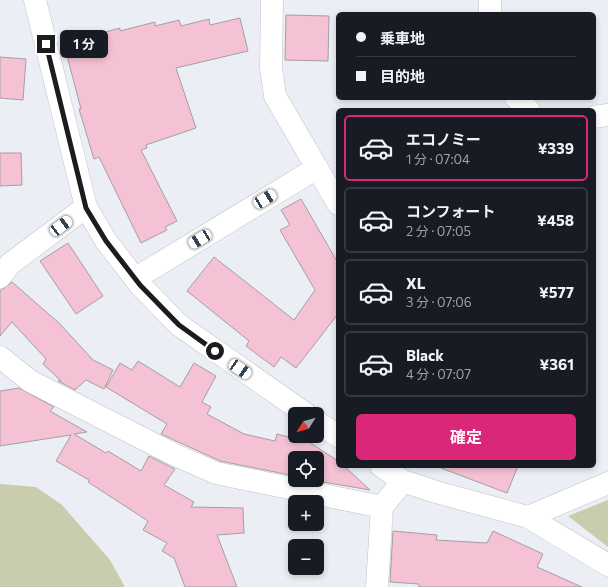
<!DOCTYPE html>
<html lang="ja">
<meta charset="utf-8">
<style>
:root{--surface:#171b24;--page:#242831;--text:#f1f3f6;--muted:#9ea1a6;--line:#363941;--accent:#db2777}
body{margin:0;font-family:Commissioner,"Noto Sans JP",sans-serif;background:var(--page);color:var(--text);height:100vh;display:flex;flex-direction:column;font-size:15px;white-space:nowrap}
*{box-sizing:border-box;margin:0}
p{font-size:13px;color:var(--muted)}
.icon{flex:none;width:22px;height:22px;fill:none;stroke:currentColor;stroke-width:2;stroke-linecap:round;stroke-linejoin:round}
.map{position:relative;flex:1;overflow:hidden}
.details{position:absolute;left:336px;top:108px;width:260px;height:360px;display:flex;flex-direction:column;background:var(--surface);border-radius:6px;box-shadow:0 2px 6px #0003}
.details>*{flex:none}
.guide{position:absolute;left:336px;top:12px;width:260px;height:88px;border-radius:6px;box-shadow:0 2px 6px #0003;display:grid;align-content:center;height:88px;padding:0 20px;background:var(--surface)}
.needle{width:26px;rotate:233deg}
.tools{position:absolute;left:288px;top:407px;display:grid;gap:8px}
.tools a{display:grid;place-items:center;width:36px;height:36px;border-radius:6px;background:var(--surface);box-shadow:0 2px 6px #0003;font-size:20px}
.end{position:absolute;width:18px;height:18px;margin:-9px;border:5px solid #1b1c1e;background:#fff;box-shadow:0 0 0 2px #fff}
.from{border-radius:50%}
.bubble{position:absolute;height:28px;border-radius:6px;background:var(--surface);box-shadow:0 2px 6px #0003;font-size:13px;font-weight:700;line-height:28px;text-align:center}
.car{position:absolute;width:12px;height:24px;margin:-12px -6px;border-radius:5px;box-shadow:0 0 3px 1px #0007;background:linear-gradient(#fff 24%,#345 0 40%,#fff 0 76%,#345 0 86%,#fff 0)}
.guide b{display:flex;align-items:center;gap:14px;height:38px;font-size:15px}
.guide b+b{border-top:1px solid var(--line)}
.guide i{width:10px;height:10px;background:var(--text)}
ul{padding:7px 0 0;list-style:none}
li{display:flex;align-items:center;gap:12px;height:66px;margin:0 8px 6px;padding:0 12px;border:2px solid var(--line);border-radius:6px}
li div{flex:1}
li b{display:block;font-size:15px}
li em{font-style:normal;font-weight:700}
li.on{border-color:var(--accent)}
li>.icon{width:36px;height:36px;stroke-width:1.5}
.action{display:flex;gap:8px;margin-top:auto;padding:8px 20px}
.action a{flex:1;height:46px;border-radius:6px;background:var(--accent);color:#fff;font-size:16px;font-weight:700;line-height:46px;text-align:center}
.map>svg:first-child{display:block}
</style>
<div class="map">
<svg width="608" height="587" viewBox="0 0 608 587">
<rect width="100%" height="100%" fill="#ebeef4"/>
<!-- green -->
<g fill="#cacdad">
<path d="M0 484 36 487 62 505 110 560 125 587H0Z"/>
<path d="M608 500V547L568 516Z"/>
</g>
<!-- building -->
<g fill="#f4c2d4" stroke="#a59fa1">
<path d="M286 15 329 16 328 61 285 60Z"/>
<path d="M240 18 248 51 176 68 196 128 146 145 147 148 141 150 177 221 165 227 167 230 141 243 99 157 94 159 79 109H81L65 48 92 41 91 36 120 28V31L155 22V26L179 20 181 26 209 19 210 25Z"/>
<path d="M0 57 26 59 23 100 0 98Z"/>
<path d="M0 153H21L22 185 0 186Z"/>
<path d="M301 199 338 263V314L296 368 281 357 274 367 246 346 249 341 187 291 214 257 294 320 315 290 280 230 290 225 281 210Z"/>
<path d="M68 243 103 296 76 314 40 261Z"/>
<path d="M12 282 59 323 93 360 113 370 104 389 86 380 75 390 58 381H61L43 364 46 359 12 322 0 336V291Z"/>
<path d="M138 361 180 387 194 363 216 376 202 402 211 407 207 414 244 434 275 441 277 434 309 442 338 461V466H344L370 490 312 480H317V458H295V476L220 461 161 434 167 424 106 387 120 363 132 370Z"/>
<path d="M19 388 54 407 50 411 87 432 74 434 106 453 108 451 141 471 149 456 175 469 164 485 194 502 191 507 243 508 244 533 217 535 237 587H185L174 558 162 551 167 543 143 530 148 521 88 482 89 480 56 461 71 435 0 446V391Z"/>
<path d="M441 466H518L507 493 441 468Z"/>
<path d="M393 531 437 535 436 540 487 543 493 531 543 554 537 567 582 587H419V584L390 582Z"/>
</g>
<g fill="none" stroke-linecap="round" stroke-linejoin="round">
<!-- minor casing -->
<g stroke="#c0c2c8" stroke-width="23">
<g id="minor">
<path d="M35 0 86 207 106 241 140 285 179 325 306 414"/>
<path d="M272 0 271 67 275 96 338 204"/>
<path d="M490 14V0"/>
<path d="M516 98 529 110"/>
<path d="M594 117 608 115"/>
<path d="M0 277 10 264 86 207"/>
<path d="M136 278 317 168"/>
<path d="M0 357 30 381 173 454 216 473 382 507 403 481"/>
<path d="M317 422 338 436"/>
<path d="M381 466 403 481 436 492 528 517 608 565"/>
<path d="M528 517 608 483"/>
<path d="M377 587 382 507"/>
</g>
</g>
<!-- minor -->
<use href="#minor" stroke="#fff" stroke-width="22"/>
</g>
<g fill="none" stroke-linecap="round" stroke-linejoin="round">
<!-- route -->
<path stroke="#1b1c1e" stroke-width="5" d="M46 44 86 208 106 241 140 285 179 325 215 351"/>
</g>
</svg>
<div class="tools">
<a><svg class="needle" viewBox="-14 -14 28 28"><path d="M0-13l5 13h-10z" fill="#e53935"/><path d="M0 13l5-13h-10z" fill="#9ea1a6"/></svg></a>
<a><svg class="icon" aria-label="locate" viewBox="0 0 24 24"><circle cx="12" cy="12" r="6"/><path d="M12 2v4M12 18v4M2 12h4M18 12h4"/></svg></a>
<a>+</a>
<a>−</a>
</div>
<i class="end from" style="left:215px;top:351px"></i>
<i class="end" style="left:46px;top:44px"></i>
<div class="bubble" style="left:60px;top:30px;width:48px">1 分</div>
<i class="car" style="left:265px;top:199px;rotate:59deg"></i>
<i class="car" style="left:61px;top:226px;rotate:53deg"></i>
<i class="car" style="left:200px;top:239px;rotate:239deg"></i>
<i class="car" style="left:240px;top:369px;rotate:124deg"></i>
<div class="guide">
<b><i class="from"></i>乗車地</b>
<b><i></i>目的地</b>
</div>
<section class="details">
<ul>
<li class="on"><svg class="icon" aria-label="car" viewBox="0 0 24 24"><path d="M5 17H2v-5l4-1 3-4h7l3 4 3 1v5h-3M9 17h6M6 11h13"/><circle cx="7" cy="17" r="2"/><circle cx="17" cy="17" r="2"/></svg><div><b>エコノミー</b><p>1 分 · 07:04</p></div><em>¥339</em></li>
<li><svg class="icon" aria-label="car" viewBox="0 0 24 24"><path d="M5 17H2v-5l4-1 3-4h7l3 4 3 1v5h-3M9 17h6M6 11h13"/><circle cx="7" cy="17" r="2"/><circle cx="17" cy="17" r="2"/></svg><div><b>コンフォート</b><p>2 分 · 07:05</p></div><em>¥458</em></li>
<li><svg class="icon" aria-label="car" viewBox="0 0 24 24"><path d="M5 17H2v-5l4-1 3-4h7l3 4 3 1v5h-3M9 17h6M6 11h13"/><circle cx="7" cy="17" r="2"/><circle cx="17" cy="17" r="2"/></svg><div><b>XL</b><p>3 分 · 07:06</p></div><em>¥577</em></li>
<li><svg class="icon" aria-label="car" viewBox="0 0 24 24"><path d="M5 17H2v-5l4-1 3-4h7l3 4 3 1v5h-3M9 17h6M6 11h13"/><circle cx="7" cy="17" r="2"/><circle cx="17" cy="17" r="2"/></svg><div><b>Black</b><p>4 分 · 07:07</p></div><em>¥361</em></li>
</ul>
<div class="action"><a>確定</a></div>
</section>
</div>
